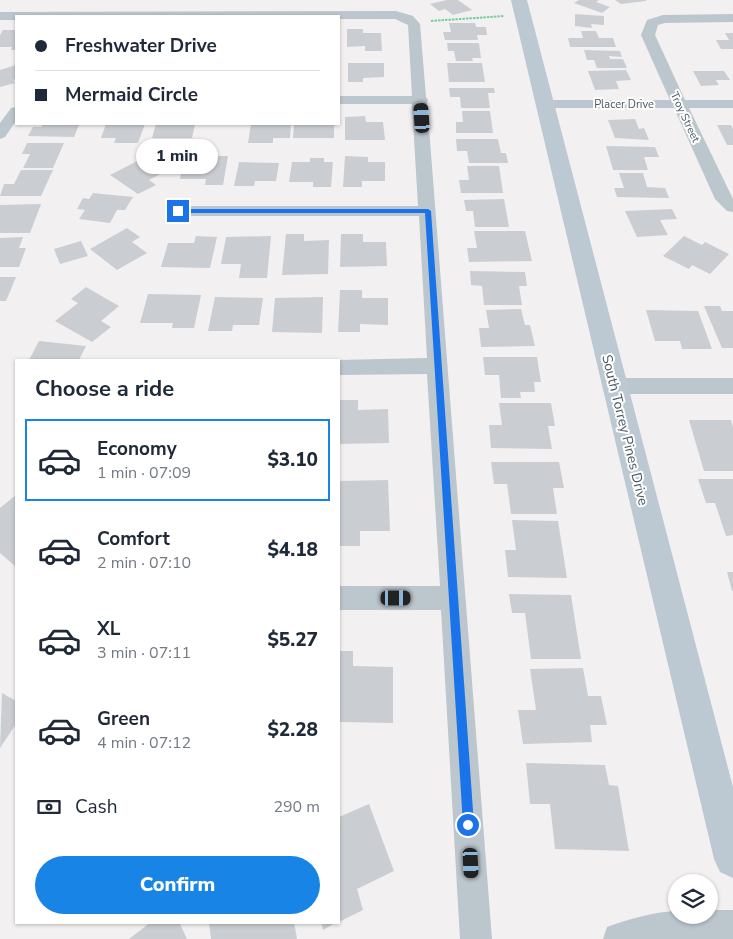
<!DOCTYPE html>
<meta charset="utf-8">
<style>
:root{--surface:#fff;--page:#f6f6f7;--text:#1f2937;--muted:#747a83;--line:#e0e1e3;--accent:#1884e5}
body{margin:0;font-family:"Nunito Sans",sans-serif;background:var(--page);color:var(--text);height:100vh;display:flex;flex-direction:column;font-size:19px;white-space:nowrap}
*{box-sizing:border-box;margin:0}
p{font-size:16px;color:var(--muted)}
.icon{flex:none;width:28px;height:28px;fill:none;stroke:currentColor;stroke-width:2;stroke-linecap:round;stroke-linejoin:round}
.map{position:relative;flex:1;overflow:hidden}
.sheet{position:absolute;left:15px;top:359px;width:325px;height:565px;display:flex;flex-direction:column;background:var(--surface);border-radius:0px;box-shadow:0 1px 4px #0004}
.sheet>*{flex:none}
.banner{position:absolute;left:15px;top:15px;width:325px;height:110px;border-radius:0px;box-shadow:0 1px 4px #0004;display:grid;align-content:center;height:110px;padding:0 20px;background:var(--surface)}
.fabs{position:absolute;left:668px;top:874px;display:grid;gap:10px}
.fabs a{display:grid;place-items:center;width:50px;height:50px;border-radius:50%;background:var(--surface);box-shadow:0 1px 4px #0004;font-size:25px}
.end{position:absolute;width:22px;height:22px;margin:-11px;border:6px solid #1a73e8;background:#fff;box-shadow:0 0 0 2px #fff}
.from{border-radius:50%}
.bubble{position:absolute;height:35px;border-radius:18px;background:var(--surface);box-shadow:0 1px 4px #0004;font-size:16px;font-weight:800;line-height:35px;text-align:center}
.car{position:absolute;width:15px;height:30px;margin:-15px -8px;border-radius:6px;box-shadow:0 0 4px 1px #0007;background:linear-gradient(#222 24%,#8ab4d8 0 40%,#222 0 76%,#8ab4d8 0 86%,#222 0)}
.banner b{display:flex;align-items:center;gap:18px;height:48px;font-size:19px}
.banner b+b{border-top:1px solid var(--line)}
.banner i{width:12px;height:12px;background:var(--text)}
ul{padding:0;list-style:none}
li{display:flex;align-items:center;gap:15px;height:82px;margin:0 10px 8px;padding:0 10px;border:2px solid transparent;border-radius:0px}
li div{flex:1}
li b{display:block;font-size:19px}
li em{font-style:normal;font-weight:800}
li.on{border-color:var(--accent)}
li>.icon{width:45px;height:45px;stroke-width:1.5}
h2{padding:0 20px;font-size:22px;line-height:60px}
.pay{display:flex;align-items:center;gap:12px;height:55px;padding:0 20px;font-size:19px}
.pay p{margin-inline-start:auto}
.action{display:flex;gap:10px;margin-top:auto;padding:10px 20px}
.action a{flex:1;height:58px;border-radius:30px;background:var(--accent);color:#fff;font-size:20px;font-weight:800;line-height:58px;text-align:center}
.map>svg:first-child{display:block}
</style>
<div class="map">
<svg width="733" height="939" viewBox="0 0 733 939">
<rect width="100%" height="100%" fill="#f3f0f1"/>
<!-- building -->
<g fill="#caced3">
<path d="M447 0H458L472 10 453 15 445 9 439 11 430 4Z"/>
<path d="M579 0H599L596 2 610 7 602 13 574 3Z"/>
<path d="M615 0H646V1L621 4Z"/>
<path d="M575 14 604 16V25L591 24 592 28 575 26Z"/>
<path d="M449 23H475L476 27H486L487 35H477L478 40H445L443 32H451Z"/>
<path d="M347 29H363V33H381L382 51H365V46L347 47Z"/>
<path d="M3 30H16V50H11L12 47H0V35Z"/>
<path d="M581 31H596L599 38H613L616 47H570L568 38H583Z"/>
<path d="M725 33H733V49H721L716 40H729Z"/>
<path d="M447 43H479L481 58H472L473 61H456L454 51H448Z"/>
<path d="M584 50 620 51 622 57 609 56 610 59H623L627 68H597L594 60H587Z"/>
<path d="M348 63H384V77L363 78V82H348Z"/>
<path d="M447 63H482L485 82H449Z"/>
<path d="M16 65V79L13 80 15 83 0 87V70Z"/>
<path d="M626 70 631 80 616 81 619 89 595 90 588 71Z"/>
<path d="M693 71H724L730 80H716L719 85 701 86Z"/>
<path d="M449 88H494L495 93H488L490 108H461L460 97H450Z"/>
<path d="M462 111H490L493 133H456V122H463Z"/>
<path d="M365 116 366 122H383L385 140H345V117Z"/>
<path d="M635 119 639 129 644 128 649 140 615 138 608 120Z"/>
<path d="M43 124H73L72 125H79L74 137 28 136 33 127H41Z"/>
<path d="M106 124H145L138 143H114L116 138H101Z"/>
<path d="M156 124H195L192 138H152Z"/>
<path d="M251 124H291L290 138H273V143H248Z"/>
<path d="M294 124H334V138H293Z"/>
<path d="M717 125H731L733 129V145H727Z"/>
<path d="M456 139H498L501 153H506L508 163H469L467 151H457Z"/>
<path d="M27 143H64L53 168H23L30 154H22Z"/>
<path d="M606 146 655 147 659 157H644L648 170H613Z"/>
<path d="M209 156H228L223 185H205L206 179H180L184 157 208 160Z"/>
<path d="M345 156 368 157V162H385V181H362V187H343Z"/>
<path d="M145 157 166 171 149 180 156 185 138 194 110 175Z"/>
<path d="M310 158H324V162H333L331 187H313V182H289L292 162H310Z"/>
<path d="M239 162 279 163 276 181H255L254 186H234Z"/>
<path d="M467 166H499L503 193H461L459 180H469Z"/>
<path d="M21 170H53L41 196H0L4 184H14Z"/>
<path d="M619 173H643L647 187 665 188 669 198 617 197 614 188H624Z"/>
<path d="M93 193 133 197 125 210H117L110 223 79 219 85 210 77 209 83 198 89 199Z"/>
<path d="M504 199 509 227H475L473 211H466L464 200Z"/>
<path d="M41 204 30 233H0V205Z"/>
<path d="M672 209 677 219 660 220 668 235 637 237 625 211Z"/>
<path d="M127 228 140 237 132 242 147 253 117 270 90 249Z"/>
<path d="M474 231H525L532 261 469 262 467 248H477Z"/>
<path d="M286 234H304V241L329 240 328 274 282 275Z"/>
<path d="M341 234H363V242H386L387 266 340 267Z"/>
<path d="M196 236 217 237 210 268 161 267 168 243H194Z"/>
<path d="M271 236 267 278H239L241 264H221L226 237Z"/>
<path d="M684 236 702 245 705 242 729 254 710 274 692 265 689 269 663 256Z"/>
<path d="M23 237 19 248H26L19 267H0V238Z"/>
<path d="M81 241 88 256 60 264 54 249Z"/>
<path d="M470 271 525 272 527 286H519L522 305H484L482 286 471 285Z"/>
<path d="M0 277H16L6 301H0Z"/>
<path d="M86 287 119 306 101 321 111 327 92 342 55 321 78 303 71 299Z"/>
<path d="M340 290H362V298H388V325L360 324V332H338Z"/>
<path d="M148 294 201 295 194 328H172L173 323H140Z"/>
<path d="M215 297 263 298 259 325H233L232 331H208Z"/>
<path d="M323 297 322 333 272 332 275 298Z"/>
<path d="M704 306H720L722 311H733V348H722Z"/>
<path d="M521 309 525 325H530L535 346 481 347 479 328H489L486 310Z"/>
<path d="M646 310 698 311 712 349H682L680 341H655Z"/>
<path d="M39 341 86 346 79 360H29Z"/>
<path d="M483 357H537L541 382H534L535 392H520L521 398H501L499 375H485Z"/>
<path d="M339 400H358V410L388 409 389 443 339 444Z"/>
<path d="M499 403H551L555 426H548L552 449 491 448 489 425H502Z"/>
<path d="M689 420H731L733 427V471H704Z"/>
<path d="M491 462H559L564 488H553L557 514H511L507 484H494Z"/>
<path d="M698 479H733V535L726 536 715 503H706Z"/>
<path d="M388 480 390 531H360V546H339V481Z"/>
<path d="M16 495V567L0 553V508Z"/>
<path d="M512 520 558 521 567 578 508 577 505 550H516Z"/>
<path d="M727 572H733V591H732Z"/>
<path d="M509 594 571 595 581 659H531L525 613H512Z"/>
<path d="M339 651H353V666L393 667V723L339 722Z"/>
<path d="M583 668 588 696H601L607 725H590L592 742 523 744 518 710H536L530 669Z"/>
<path d="M2 693 16 701V724L0 748Z"/>
<path d="M526 763 605 765 609 785 618 786 629 851 555 849 550 804H530Z"/>
<path d="M369 804 394 871 357 889 363 910 339 922V817Z"/>
<path d="M151 922H179L187 939H129Z"/>
<path d="M209 922H294L297 939H211Z"/>
<path d="M321 922H337L323 930Z"/>
</g>
<g fill="none" stroke-linecap="round" stroke-linejoin="round">
<!-- path -->
<path stroke="#77ce9c" stroke-width="2" stroke-dasharray="2.5 1" stroke-linecap="butt" d="M431 21 504 16"/>
<!-- minor -->
<g fill="#bcc6cd" fill-rule="evenodd">
<path d="M396 11 413 16 420 24 426 97 428 100 427 102 492 939H460L441 610H339V586H440L427 374 339 375V360H337L427 358 419 216H178L172 215 170 211 172 207 178 206H418L412 104H339V96H412L408 25 395 19H339V16H16V20H0V12Z"/>
<path d="M733 14V22L665 23 658 25 655 35 685 100H733V108H689L733 199V212L727 211 715 199 674 108H544L537 104 544 100H670L641 35 647 20 663 15Z"/>
<path d="M16 107V121L5 137 0 139V123L11 108Z"/>
<path d="M614 378H733V394H614L607 392 604 386 607 380Z"/>
<path d="M709 910H733V939H603L607 927C629 919 653 912 676 911V915H709Z"/>
</g>
<!-- secondary -->
<path fill="#bcc9d2" fill-rule="evenodd" d="M511 0H527L733 787V878L720 872 714 859Z"/>
</g>
<!-- route -->
<path fill="#1a73e8" d="M428 209 431 211 474 825 468 831 463 825 425 213H178L175 211 178 209Z"/>
<g text-anchor="middle" dominant-baseline="central" stroke-width="4" stroke-linejoin="round" paint-order="stroke">
<!-- far-street labels -->
<g font-size="11" fill="#48565e" stroke="#fff">
<text x="624" y="104">Placer Drive</text>
<text transform="translate(685 117) rotate(65)">Troy Street</text>
</g>
<!-- street labels -->
<g font-size="14" fill="#48565e" stroke="#fff">
<text transform="translate(625 430) rotate(76)">South Torrey Pines Drive</text>
</g>
</g>
</svg>
<div class="fabs">
<a><svg class="icon" aria-label="layers" viewBox="0 0 24 24"><path d="M12 4l9 5-9 5-9-5zM3 14l9 5 9-5"/></svg></a>
</div>
<i class="end from" style="left:468px;top:825px"></i>
<i class="end" style="left:178px;top:211px"></i>
<div class="bubble" style="left:136px;top:139px;width:82px">1 min</div>
<i class="car" style="left:422px;top:118px;rotate:356deg"></i>
<i class="car" style="left:396px;top:598px;rotate:90deg"></i>
<i class="car" style="left:471px;top:863px;rotate:177deg"></i>
<div class="banner">
<b><i class="from"></i>Freshwater Drive</b>
<b><i></i>Mermaid Circle</b>
</div>
<section class="sheet">
<h2>Choose a ride</h2>
<ul>
<li class="on"><svg class="icon" aria-label="car" viewBox="0 0 24 24"><path d="M5 17H2v-5l4-1 3-4h7l3 4 3 1v5h-3M9 17h6M6 11h13"/><circle cx="7" cy="17" r="2"/><circle cx="17" cy="17" r="2"/></svg><div><b>Economy</b><p>1 min · 07:09</p></div><em>$3.10</em></li>
<li><svg class="icon" aria-label="car" viewBox="0 0 24 24"><path d="M5 17H2v-5l4-1 3-4h7l3 4 3 1v5h-3M9 17h6M6 11h13"/><circle cx="7" cy="17" r="2"/><circle cx="17" cy="17" r="2"/></svg><div><b>Comfort</b><p>2 min · 07:10</p></div><em>$4.18</em></li>
<li><svg class="icon" aria-label="car" viewBox="0 0 24 24"><path d="M5 17H2v-5l4-1 3-4h7l3 4 3 1v5h-3M9 17h6M6 11h13"/><circle cx="7" cy="17" r="2"/><circle cx="17" cy="17" r="2"/></svg><div><b>XL</b><p>3 min · 07:11</p></div><em>$5.27</em></li>
<li><svg class="icon" aria-label="car" viewBox="0 0 24 24"><path d="M5 17H2v-5l4-1 3-4h7l3 4 3 1v5h-3M9 17h6M6 11h13"/><circle cx="7" cy="17" r="2"/><circle cx="17" cy="17" r="2"/></svg><div><b>Green</b><p>4 min · 07:12</p></div><em>$2.28</em></li>
</ul>
<div class="pay"><svg class="icon" aria-label="cash" viewBox="0 0 24 24"><path d="M3 7h18v10H3z"/><circle cx="12" cy="12" r="2"/></svg>Cash<p>290 m</p></div>
<div class="action"><a>Confirm</a></div>
</section>
</div>
